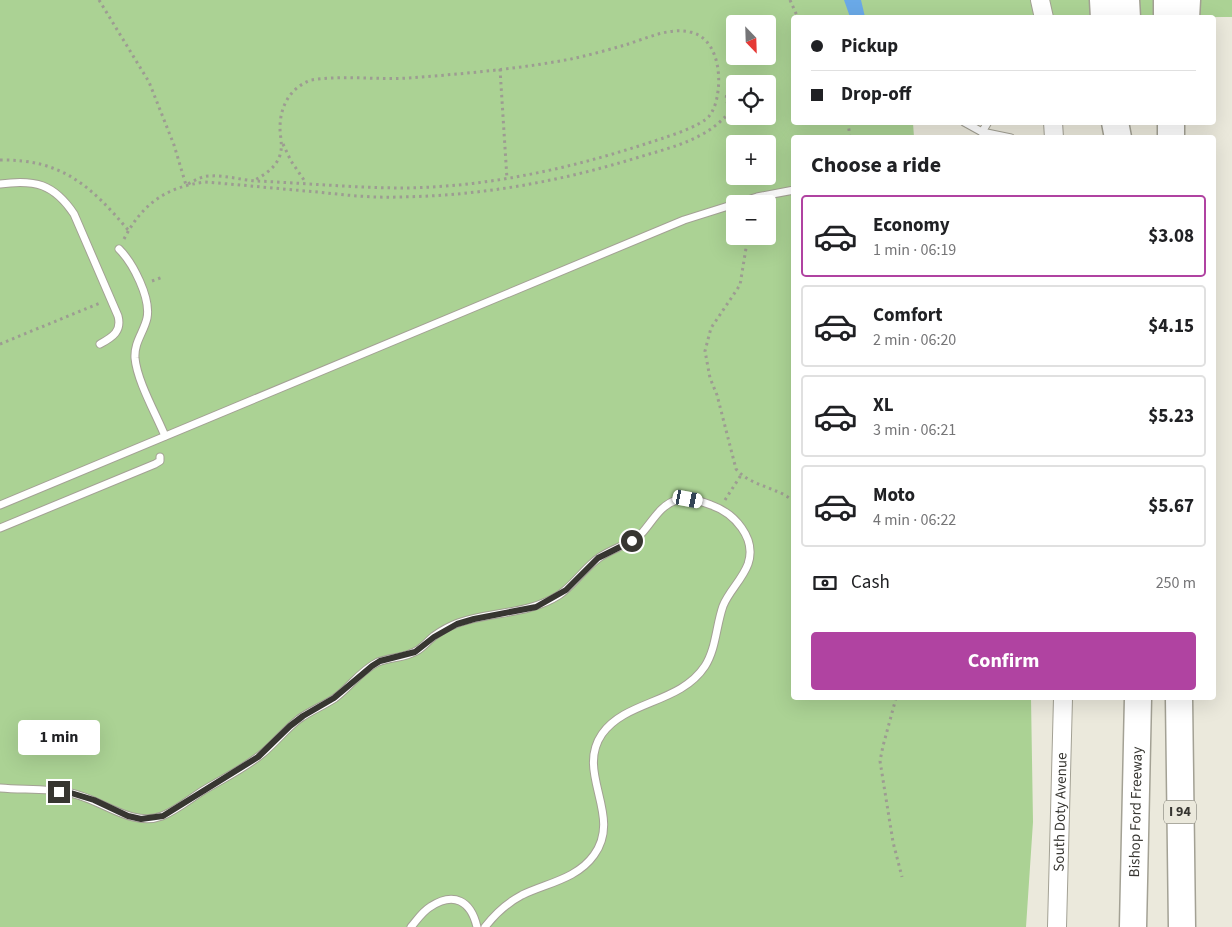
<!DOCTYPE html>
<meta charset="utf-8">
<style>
:root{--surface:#fff;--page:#f2f2f2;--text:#202124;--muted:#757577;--line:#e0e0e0;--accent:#b043a1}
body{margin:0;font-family:"Source Sans 3",sans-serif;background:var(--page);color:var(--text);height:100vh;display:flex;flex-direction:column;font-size:19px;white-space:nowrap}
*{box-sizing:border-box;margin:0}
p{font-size:16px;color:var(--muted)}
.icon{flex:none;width:28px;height:28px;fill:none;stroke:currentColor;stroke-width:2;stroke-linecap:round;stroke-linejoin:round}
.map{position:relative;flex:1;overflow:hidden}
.sheet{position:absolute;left:791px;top:135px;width:425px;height:565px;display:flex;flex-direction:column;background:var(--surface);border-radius:5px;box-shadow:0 5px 20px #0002}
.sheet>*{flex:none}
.banner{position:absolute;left:791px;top:15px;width:425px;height:110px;border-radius:5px;box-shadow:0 5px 20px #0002;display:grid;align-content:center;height:110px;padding:0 20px;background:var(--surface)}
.needle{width:32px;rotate:157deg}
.buttons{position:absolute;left:726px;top:15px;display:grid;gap:10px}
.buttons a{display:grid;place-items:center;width:50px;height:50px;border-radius:5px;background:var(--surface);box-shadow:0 5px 20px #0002;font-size:25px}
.end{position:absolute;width:22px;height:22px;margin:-11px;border:6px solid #373631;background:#fff;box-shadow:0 0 0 2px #fff}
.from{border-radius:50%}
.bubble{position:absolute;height:35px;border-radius:5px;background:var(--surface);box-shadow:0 5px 20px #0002;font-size:16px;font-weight:700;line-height:35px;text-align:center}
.car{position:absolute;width:15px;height:30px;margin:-15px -8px;border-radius:6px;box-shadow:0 0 4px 1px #0007;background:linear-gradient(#fff 24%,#345 0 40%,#fff 0 76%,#345 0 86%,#fff 0)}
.banner b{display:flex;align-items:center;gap:18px;height:48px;font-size:19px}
.banner b+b{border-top:1px solid var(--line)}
.banner i{width:12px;height:12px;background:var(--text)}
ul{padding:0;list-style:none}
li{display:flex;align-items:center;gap:15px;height:82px;margin:0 10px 8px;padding:0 10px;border:2px solid var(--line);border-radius:5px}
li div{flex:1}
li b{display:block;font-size:19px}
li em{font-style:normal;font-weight:700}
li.active{border-color:var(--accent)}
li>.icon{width:45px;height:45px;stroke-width:1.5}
h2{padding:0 20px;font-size:22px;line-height:60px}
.pay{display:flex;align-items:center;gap:12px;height:55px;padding:0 20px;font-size:19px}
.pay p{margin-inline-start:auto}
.button{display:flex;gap:10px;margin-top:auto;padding:10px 20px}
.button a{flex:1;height:58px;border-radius:5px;background:var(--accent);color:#fff;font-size:20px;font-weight:700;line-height:58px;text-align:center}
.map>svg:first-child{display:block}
</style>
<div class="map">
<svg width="1232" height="927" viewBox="0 0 1232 927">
<rect width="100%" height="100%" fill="#ebe9dc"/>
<!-- green -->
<path fill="#abd294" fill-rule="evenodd" d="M0 0H1232V17L794 18V122L913 123 914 137 794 138V698H1031L1033 822 1026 927H0ZM735 24H768V56H735ZM735 84H768V116H735ZM735 144H768V176H735ZM735 204H768V236H735Z"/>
<!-- water -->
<path fill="#6aa9e7" d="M844 0H861L865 17H850Z"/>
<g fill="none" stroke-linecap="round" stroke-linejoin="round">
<!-- service casing -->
<g stroke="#a3a194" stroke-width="9">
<g id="service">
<path d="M964 122 982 132 1011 138"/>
<path d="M982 132 988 122"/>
<path d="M0 184C35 179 54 184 74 214L118 316C122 331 113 337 100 344"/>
<path d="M119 249C133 263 151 298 147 318 144 332 134 342 135 358 137 381 156 414 165 436"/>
<path d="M0 505 684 220 757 197 794 190"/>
<path d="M0 528 155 464 160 461V457"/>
<path d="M0 788C23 790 47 788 70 793 100 798 131 828 162 816 177 810 191 798 204 790 224 778 245 768 263 753 276 742 286 729 299 719 310 711 323 706 335 698 350 687 361 670 378 662 391 657 406 658 418 650 424 646 428 641 434 636 441 631 450 626 458 623 492 611 528 615 559 595 574 585 584 568 600 557 613 548 629 545 642 533 652 522 661 504 677 500 688 497 701 501 711 505 734 513 757 538 748 564 742 580 729 591 723 606 716 626 716 649 705 666 680 704 626 700 602 734 575 773 623 815 594 855 577 879 547 883 522 895 507 903 495 914 485 927"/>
<path d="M411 927C417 920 422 912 430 907 454 891 471 901 477 927"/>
</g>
</g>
<!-- tertiary casing -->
<g stroke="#a3a194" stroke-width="20">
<g id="tertiary">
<path d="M1040 0 1044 18"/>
<path d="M1053 122 1054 138"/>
<path id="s1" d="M1057 927 1063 698"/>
</g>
</g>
<!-- motorway casing -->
<g stroke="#a3a194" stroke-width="29">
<g id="motorway">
<path d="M1103 0 1104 18"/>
<path d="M1126 0 1127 18"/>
<path d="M1167 0V18"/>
<path d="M1186 18 1187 0"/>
<path d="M1115 122 1118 138"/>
<path d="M1171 122V138"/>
<path d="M1179 698 1182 927"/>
<path id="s2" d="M1133 927 1138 698"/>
</g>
</g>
<!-- path -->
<g stroke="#9d9c92" stroke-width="3" stroke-dasharray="2.5 4" stroke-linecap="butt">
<path d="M99 0 149 82 174 145 186 185C194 181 201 176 210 176 225 175 241 180 256 181 305 183 355 188 404 188 486 187 568 169 645 144 660 139 702 127 710 115 715 108 717 99 718 91 721 69 715 37 690 32 669 27 645 39 625 45 608 50 589 55 571 59 518 69 462 74 408 78 376 80 343 75 311 80 290 88 280 106 280 128 280 137 283 145 280 155 276 168 264 175 253 181"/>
<path d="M790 0 798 18"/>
<path d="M500 69 507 179"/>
<path d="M735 86C726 90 724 98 729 106L735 110"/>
<path d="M848 122 850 138"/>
<path d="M283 144 291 161 306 183"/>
<path d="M0 160C62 159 91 186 129 231"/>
<path d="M748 236 740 285 711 328 705 351 710 378 717 395 736 469C746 481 762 485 776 491 782 493 788 497 794 501"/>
<path d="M124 239C142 204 166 187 205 182 243 185 281 189 318 192 345 195 371 198 398 197 479 196 558 182 636 158 672 147 708 140 732 109"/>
<path d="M152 281 163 277"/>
<path d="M0 344 100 303"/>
<path d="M725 500 741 475"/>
<path d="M896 698 883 746 880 761 893 842 902 877"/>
</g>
<!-- service -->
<use href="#service" stroke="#fff" stroke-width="7"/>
<!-- tertiary -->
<use href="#tertiary" stroke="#fff" stroke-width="18"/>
<!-- motorway -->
<use href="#motorway" stroke="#fff" stroke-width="26"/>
</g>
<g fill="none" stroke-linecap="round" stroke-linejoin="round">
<!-- route -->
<path stroke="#373631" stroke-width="6" d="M59 792 71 793 94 800 128 816 141 819 163 816 258 757 290 726 303 716 334 698 372 666 380 661 415 652 434 637 457 624 474 619 536 607 566 590 598 558 632 541"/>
</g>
<g text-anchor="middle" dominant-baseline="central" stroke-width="5" stroke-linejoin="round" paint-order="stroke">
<!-- shield labels -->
<rect fill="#ebe9dc" stroke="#6d6c64" stroke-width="1" x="1164" y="800.5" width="32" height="23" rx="4"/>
<g font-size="14" font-weight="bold" fill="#373631">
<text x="1180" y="812">I 94</text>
</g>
<!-- street labels -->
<g font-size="15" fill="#373631" stroke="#ebe9dc">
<text stroke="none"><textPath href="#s1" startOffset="115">South Doty Avenue</textPath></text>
<text stroke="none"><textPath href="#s2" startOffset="115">Bishop Ford Freeway</textPath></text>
</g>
</g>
</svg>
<div class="buttons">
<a><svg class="needle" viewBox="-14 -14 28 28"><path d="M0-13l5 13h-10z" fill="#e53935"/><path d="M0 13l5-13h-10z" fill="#757577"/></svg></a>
<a><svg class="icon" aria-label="locate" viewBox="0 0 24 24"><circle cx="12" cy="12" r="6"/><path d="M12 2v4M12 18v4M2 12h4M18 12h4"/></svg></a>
<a>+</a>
<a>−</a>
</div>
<i class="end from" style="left:632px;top:541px"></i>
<i class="end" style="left:59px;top:792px"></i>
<div class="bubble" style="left:18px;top:720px;width:82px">1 min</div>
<i class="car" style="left:688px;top:499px;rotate:101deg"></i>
<div class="banner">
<b><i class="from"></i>Pickup</b>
<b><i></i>Drop-off</b>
</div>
<section class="sheet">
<h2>Choose a ride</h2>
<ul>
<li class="active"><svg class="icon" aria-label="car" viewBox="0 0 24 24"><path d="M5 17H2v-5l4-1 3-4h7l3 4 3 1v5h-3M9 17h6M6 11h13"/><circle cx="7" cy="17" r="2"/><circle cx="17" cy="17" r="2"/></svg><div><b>Economy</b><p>1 min · 06:19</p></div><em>$3.08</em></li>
<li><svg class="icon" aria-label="car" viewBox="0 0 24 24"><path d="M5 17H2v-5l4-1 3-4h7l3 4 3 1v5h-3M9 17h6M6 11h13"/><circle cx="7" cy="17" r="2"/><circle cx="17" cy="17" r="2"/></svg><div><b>Comfort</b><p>2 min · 06:20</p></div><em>$4.15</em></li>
<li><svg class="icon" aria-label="car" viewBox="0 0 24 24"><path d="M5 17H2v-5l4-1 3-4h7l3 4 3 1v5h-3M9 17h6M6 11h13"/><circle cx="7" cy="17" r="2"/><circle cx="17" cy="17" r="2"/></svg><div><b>XL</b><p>3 min · 06:21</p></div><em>$5.23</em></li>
<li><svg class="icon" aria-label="car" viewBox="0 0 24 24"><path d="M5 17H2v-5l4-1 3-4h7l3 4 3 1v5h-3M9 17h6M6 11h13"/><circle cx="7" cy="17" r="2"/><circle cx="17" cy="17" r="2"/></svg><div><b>Moto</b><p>4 min · 06:22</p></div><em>$5.67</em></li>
</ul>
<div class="pay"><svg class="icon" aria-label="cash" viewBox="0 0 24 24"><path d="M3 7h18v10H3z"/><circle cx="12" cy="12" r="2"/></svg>Cash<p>250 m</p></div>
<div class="button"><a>Confirm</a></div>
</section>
</div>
